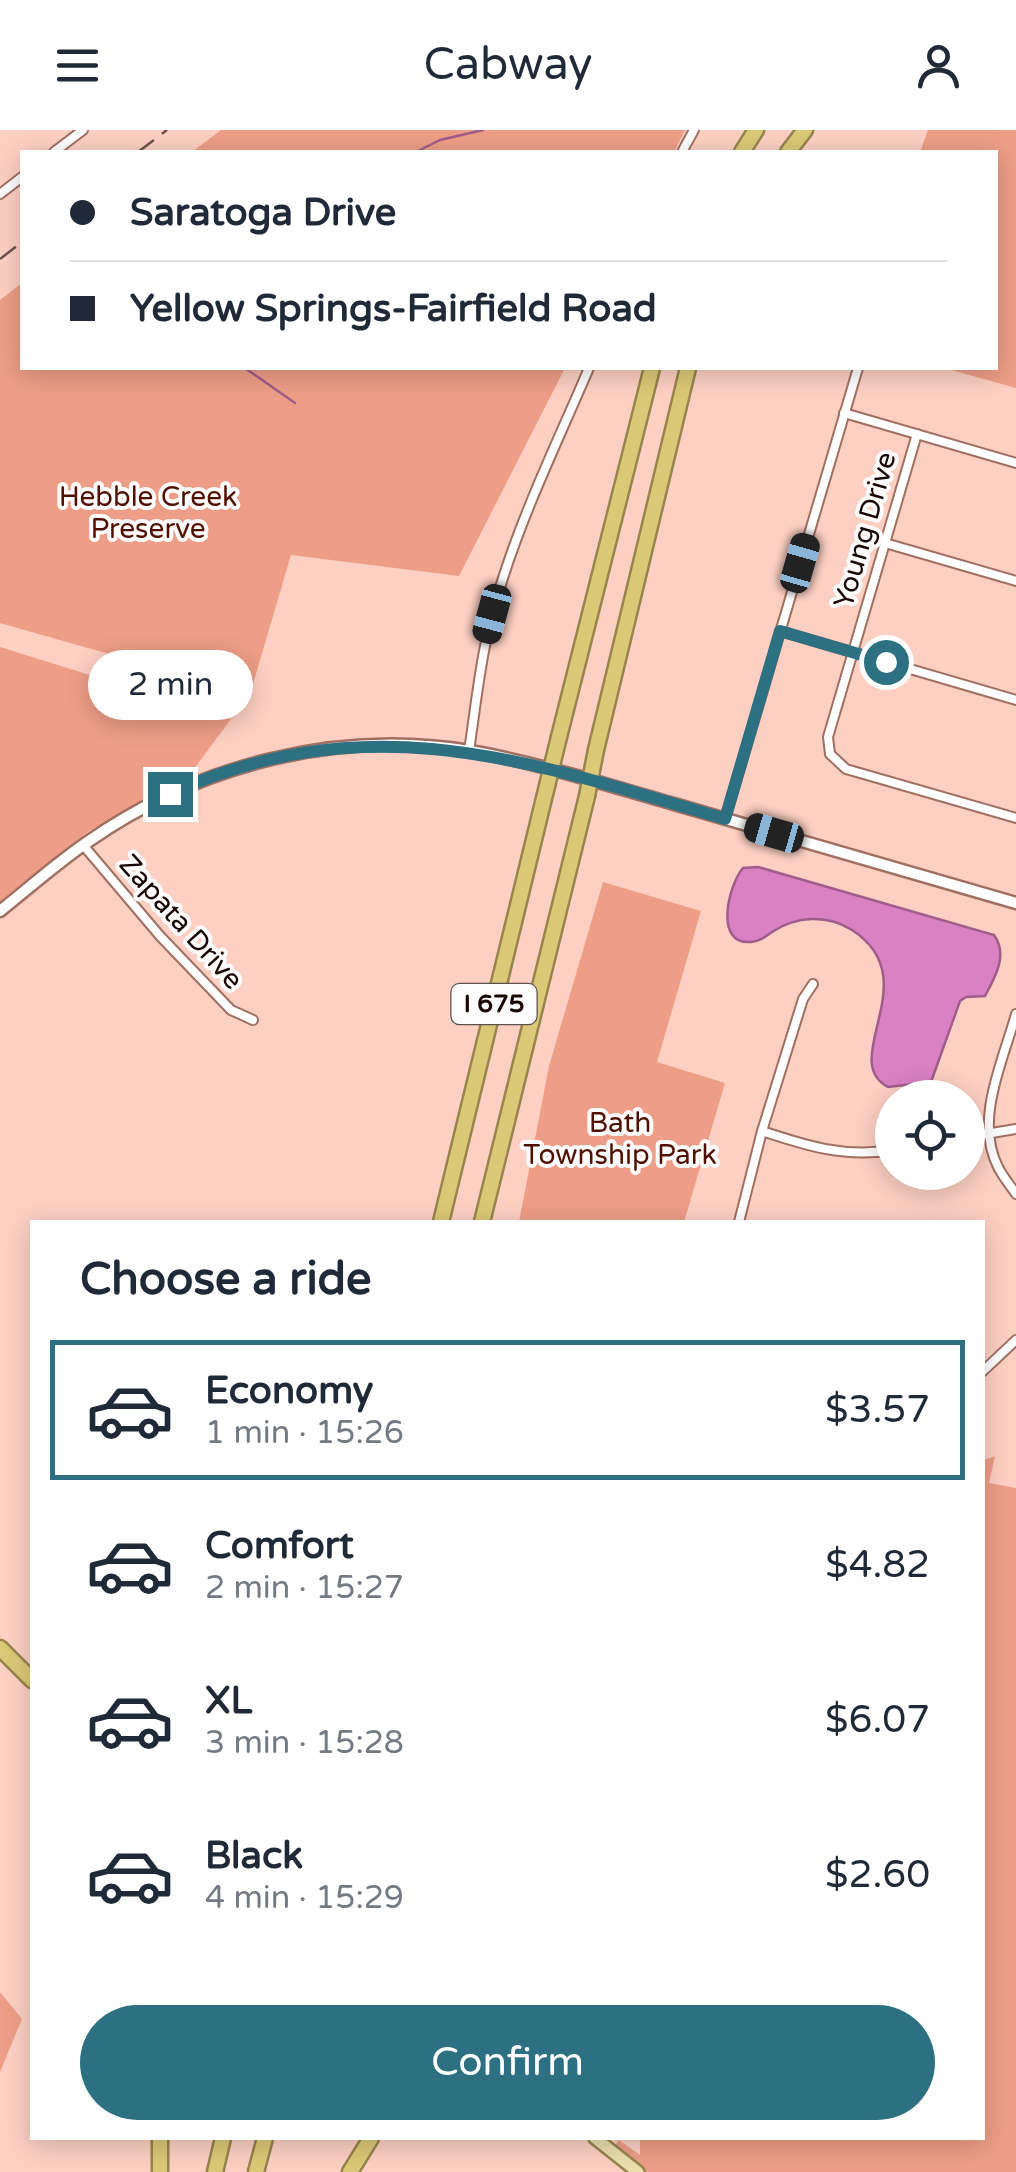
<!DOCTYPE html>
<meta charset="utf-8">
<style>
:root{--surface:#fff;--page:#f2f2f3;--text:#1f2937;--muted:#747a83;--line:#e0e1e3;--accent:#2d7081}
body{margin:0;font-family:"Varela Round",sans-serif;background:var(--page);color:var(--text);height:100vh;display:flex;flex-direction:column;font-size:38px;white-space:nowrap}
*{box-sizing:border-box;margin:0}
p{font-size:32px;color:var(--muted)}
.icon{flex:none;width:55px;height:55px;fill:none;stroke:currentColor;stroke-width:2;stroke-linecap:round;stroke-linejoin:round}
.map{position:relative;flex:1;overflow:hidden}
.sheet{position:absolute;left:30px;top:1090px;width:955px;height:920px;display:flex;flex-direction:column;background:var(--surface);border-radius:0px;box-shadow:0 5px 25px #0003}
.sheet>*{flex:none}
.guide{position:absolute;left:20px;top:20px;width:978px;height:220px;border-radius:0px;box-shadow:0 5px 25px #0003;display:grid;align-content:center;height:220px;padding:0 50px;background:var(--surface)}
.fabs{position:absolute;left:875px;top:950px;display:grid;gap:20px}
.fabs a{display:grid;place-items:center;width:110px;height:110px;border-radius:50%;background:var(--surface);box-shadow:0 5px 25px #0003;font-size:50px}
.end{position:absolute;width:45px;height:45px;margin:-22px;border:12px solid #2d7081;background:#fff;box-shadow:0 0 0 5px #fff}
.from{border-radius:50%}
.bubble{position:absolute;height:70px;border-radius:35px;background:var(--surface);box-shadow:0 5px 25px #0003;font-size:32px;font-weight:600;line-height:70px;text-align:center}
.car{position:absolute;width:30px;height:60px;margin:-30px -15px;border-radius:12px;box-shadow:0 0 8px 2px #0007;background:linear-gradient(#222 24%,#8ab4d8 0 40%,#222 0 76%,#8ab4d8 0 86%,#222 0)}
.guide b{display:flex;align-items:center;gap:35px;height:95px;font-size:38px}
.guide b+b{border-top:2px solid var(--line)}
.guide i{width:25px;height:25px;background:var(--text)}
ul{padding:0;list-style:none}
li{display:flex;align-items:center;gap:30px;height:140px;margin:0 20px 15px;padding:0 30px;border:5px solid transparent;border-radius:0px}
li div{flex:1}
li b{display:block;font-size:38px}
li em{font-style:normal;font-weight:600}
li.active{border-color:var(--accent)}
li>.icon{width:90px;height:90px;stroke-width:1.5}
h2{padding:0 50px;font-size:45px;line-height:120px}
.cta{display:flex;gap:20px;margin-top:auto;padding:20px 50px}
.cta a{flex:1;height:115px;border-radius:60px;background:var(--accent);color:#fff;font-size:40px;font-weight:600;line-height:115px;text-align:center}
header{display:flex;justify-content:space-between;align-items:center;height:130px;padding:0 50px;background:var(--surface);font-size:45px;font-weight:600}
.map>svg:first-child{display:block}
</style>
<header><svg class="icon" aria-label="menu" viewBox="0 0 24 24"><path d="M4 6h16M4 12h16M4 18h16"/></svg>Cabway<svg class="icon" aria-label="person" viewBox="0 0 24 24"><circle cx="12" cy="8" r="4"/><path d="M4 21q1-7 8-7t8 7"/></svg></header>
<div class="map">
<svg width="1016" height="2042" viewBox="0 0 1016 2042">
<rect width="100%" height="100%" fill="#fdd0c3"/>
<!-- green -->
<g fill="#ee9e87">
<path d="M221 0H685L674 22H192Z"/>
<path d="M928 0H1016V258L944 238H995V22H920Z"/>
<path d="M22 153V238H565L459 446 291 425 250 564 0 493V170Z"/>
<path d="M0 517 231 589 188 647 89 701 0 774Z"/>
<path d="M603 752 701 781 657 932 725 953 684 1092H519L549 936Z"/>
<path d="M995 1326 989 1353 1016 1358V2042H636L610 2021 619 2010 640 2025V2008H982V1331Z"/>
<path d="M0 1862 22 1889 0 1942Z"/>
</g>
<!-- water -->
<path fill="#da81c4" stroke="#a05c8a" stroke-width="2.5" d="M758 737 994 805C1008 824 996 846 985 866L966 867 960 871 931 952 888 957C837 930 928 849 852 800 827 784 796 786 772 802 765 807 760 811 751 812 713 815 729 754 743 738Z"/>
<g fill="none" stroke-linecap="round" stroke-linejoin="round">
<!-- stream -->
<g stroke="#a05c8a" stroke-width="2.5">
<path d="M416 22 440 10 483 0"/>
<path d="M245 238 295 273"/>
</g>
<!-- street casing -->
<g stroke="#a16f61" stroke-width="12">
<g id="street">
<path d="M54 22 83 0"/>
<path d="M682 22 694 0"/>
<path d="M0 64 22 47"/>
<path d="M844 283 1016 333"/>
<path d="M917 304 828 607 830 624 846 639 1016 688"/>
<path d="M885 413 1016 451"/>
<path d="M780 501 1016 570"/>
<path d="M469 621C477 567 482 513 499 461 522 384 558 311 589 238"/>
<path d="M725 689 858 238"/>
<path d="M83 715 160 806 231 880 253 890"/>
<path d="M1016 884C1003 931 974 990 998 1037 1003 1047 1010 1055 1016 1064"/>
<path d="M762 1001C807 1016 845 1028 892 1020"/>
<path d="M968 1007 1016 999"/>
<path d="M739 1092 762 1001 803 869 813 854"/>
<path d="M982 1242 1016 1210"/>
</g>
</g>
<!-- secondary casing -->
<g stroke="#a16f61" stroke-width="15">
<path id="secondary" d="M0 781C29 758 58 732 89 711 198 635 337 599 470 621 539 633 607 655 674 674 788 707 902 740 1016 773"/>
</g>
<!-- primary casing -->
<g stroke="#97854e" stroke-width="16">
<path id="primary" d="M595 2008 638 2042"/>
</g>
<!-- highway casing -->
<g stroke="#97854e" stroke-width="19">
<g id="highway">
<path d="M742 22 756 0"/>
<path d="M788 22 805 0"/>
<path d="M559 607 652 238"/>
<path d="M596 620 688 238"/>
<path d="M441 1092 547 656"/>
<path d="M482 1092 587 666"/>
<path d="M0 1518 32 1550"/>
<path d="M160 2008V2042"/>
<path d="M215 2042 223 2008"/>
<path d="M256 2042 265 2008"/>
<path d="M350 2042 371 2008"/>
</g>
</g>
<!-- street -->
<use href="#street" stroke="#fff" stroke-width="8"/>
<!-- secondary -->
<use href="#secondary" stroke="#fff" stroke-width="10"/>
<!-- primary -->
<use href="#primary" stroke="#eadfad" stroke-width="11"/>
<!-- highway -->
<use href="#highway" stroke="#dcc977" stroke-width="14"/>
<!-- rail -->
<g stroke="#6e534c" stroke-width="2.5" stroke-dasharray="20 10" stroke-linecap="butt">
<path d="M138 22 167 0"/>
<path d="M0 129 22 112"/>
</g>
<!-- highway-bridge casing -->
<g stroke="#97854e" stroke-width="19" stroke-linecap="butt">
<g id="highway-bridge">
<path d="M547 656 559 607"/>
<path d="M587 666 596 620"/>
</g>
</g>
<!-- highway-bridge -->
<use href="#highway-bridge" stroke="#dcc977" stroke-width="14"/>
</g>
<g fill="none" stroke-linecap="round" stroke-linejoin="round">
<!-- route -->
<path stroke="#2d7081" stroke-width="12" d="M170 664C368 573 529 631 725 689L780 501 886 532"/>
</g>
<g text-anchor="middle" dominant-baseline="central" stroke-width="8" stroke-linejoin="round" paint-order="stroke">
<!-- shield labels -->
<rect fill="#fcfcfc" stroke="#5c504e" stroke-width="2.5" x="451.5" y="854" width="85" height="40" rx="8"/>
<g font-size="25" font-weight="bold" fill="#170603">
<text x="494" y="874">I 675</text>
</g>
<!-- park labels -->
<g font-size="28" fill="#510f00" stroke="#fcfcfc">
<text x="148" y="367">Hebble Creek<tspan x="148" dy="32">Preserve</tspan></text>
<text x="620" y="993">Bath<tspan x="620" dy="32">Township Park</tspan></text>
</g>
<!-- street labels -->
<g font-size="28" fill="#170603" stroke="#fcfcfc">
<text transform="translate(865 400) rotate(-74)">Young Drive</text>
<text transform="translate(181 792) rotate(48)">Zapata Drive</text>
</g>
</g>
</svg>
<div class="fabs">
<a><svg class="icon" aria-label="locate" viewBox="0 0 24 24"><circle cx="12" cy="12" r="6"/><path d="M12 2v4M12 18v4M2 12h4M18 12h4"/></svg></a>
</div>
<i class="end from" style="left:886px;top:532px"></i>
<i class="end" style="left:170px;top:664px"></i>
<div class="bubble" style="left:88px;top:520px;width:165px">2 min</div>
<i class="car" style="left:800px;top:433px;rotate:16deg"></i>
<i class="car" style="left:492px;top:484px;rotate:195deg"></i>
<i class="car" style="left:774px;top:703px;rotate:286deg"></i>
<div class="guide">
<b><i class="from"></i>Saratoga Drive</b>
<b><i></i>Yellow Springs-Fairfield Road</b>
</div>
<section class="sheet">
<h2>Choose a ride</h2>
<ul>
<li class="active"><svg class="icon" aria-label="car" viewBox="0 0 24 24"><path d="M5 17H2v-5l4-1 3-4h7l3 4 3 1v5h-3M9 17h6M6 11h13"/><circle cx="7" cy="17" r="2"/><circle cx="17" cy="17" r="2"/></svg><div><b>Economy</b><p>1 min · 15:26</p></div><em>$3.57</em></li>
<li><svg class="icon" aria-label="car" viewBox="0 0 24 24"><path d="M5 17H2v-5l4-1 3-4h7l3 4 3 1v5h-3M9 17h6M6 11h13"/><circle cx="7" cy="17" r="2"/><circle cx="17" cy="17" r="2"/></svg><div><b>Comfort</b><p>2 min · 15:27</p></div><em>$4.82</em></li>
<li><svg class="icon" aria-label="car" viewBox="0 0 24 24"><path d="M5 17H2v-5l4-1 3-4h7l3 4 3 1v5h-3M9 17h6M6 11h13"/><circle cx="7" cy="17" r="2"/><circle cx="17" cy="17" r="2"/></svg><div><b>XL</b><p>3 min · 15:28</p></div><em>$6.07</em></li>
<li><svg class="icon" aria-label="car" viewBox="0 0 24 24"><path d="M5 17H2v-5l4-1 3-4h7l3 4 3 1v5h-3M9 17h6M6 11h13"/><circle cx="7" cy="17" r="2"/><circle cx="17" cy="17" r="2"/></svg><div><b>Black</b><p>4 min · 15:29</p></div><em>$2.60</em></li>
</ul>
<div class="cta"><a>Confirm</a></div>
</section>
</div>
